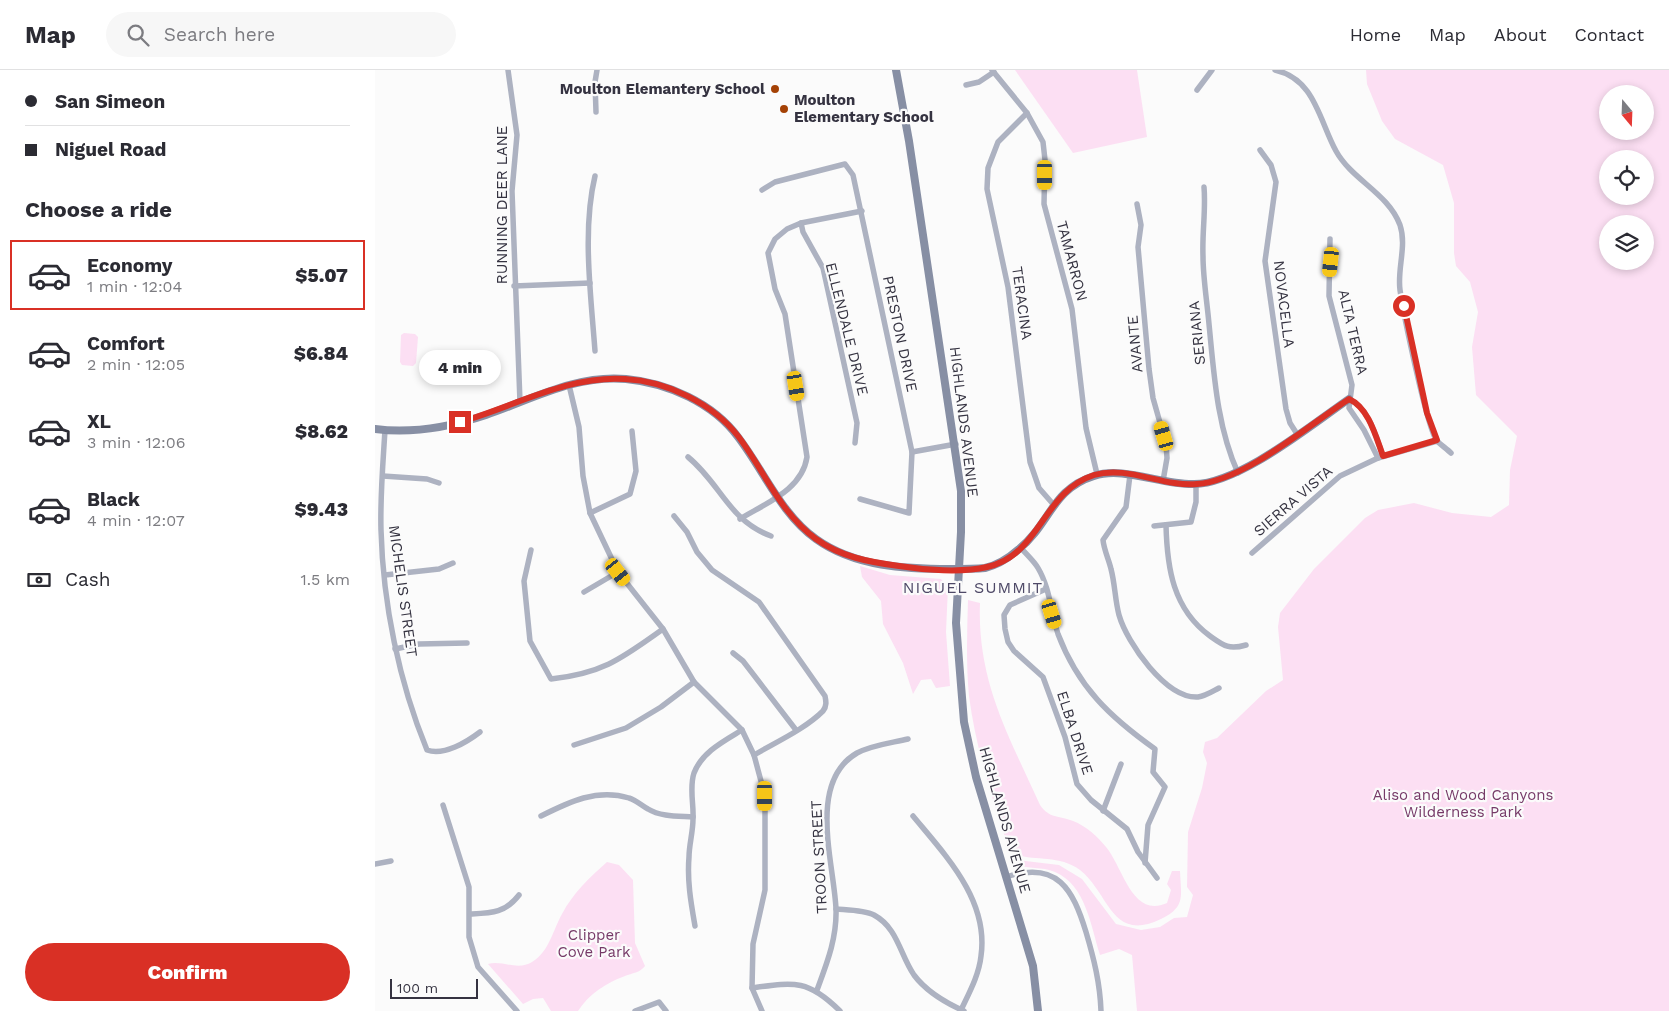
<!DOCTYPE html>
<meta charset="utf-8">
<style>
:root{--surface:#fff;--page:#f7f7f7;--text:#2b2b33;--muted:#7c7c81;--line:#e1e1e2;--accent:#d93025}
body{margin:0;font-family:"Work Sans",sans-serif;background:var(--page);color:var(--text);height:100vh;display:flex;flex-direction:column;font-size:19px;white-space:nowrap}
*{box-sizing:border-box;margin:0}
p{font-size:16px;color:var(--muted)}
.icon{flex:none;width:28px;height:28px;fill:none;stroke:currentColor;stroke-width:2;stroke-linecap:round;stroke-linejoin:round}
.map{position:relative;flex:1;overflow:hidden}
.panel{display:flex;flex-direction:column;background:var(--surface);width:375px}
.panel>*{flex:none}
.hud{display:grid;align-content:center;height:110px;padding:0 25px;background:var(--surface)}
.needle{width:32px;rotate:161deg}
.buttons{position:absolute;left:1224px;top:15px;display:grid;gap:10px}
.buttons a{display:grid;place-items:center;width:55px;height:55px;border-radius:50%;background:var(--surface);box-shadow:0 2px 8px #0003;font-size:25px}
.scale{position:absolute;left:15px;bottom:12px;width:88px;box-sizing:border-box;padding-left:5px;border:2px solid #353341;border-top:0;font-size:14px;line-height:18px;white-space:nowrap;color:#353341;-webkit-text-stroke:4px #fbfbfb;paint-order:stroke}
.end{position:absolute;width:22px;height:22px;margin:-11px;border:6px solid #d93025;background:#fff;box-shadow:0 0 0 2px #fff}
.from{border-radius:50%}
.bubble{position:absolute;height:35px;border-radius:18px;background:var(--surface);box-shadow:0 2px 8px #0003;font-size:16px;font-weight:800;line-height:35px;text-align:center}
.car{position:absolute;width:15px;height:30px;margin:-15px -8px;border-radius:6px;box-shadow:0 0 4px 1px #0007;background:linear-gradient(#f5c518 24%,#345 0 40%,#f5c518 0 76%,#345 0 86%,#f5c518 0)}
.hud b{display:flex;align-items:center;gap:18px;height:48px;font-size:19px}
.hud b+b{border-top:1px solid var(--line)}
.hud i{width:12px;height:12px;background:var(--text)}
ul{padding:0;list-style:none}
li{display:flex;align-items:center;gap:15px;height:70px;margin:0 10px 8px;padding:0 15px;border:2px solid transparent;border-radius:0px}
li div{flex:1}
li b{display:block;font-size:19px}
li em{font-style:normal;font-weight:800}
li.current{border-color:var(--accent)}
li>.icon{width:45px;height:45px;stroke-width:1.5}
h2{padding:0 25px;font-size:22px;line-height:60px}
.pay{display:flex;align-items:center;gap:12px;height:55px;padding:0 25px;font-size:19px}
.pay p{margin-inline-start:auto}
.cta{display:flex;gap:10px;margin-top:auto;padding:10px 25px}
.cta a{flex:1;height:58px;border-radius:30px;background:var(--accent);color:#fff;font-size:20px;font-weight:800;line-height:58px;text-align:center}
header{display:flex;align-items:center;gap:30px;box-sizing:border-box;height:70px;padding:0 25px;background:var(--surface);border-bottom:1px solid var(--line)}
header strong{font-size:24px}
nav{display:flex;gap:28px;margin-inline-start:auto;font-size:18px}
.search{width:350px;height:45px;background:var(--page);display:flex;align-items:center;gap:12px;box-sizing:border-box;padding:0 18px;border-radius:28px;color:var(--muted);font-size:19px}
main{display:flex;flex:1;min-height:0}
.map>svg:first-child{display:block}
</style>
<header>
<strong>Map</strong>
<div class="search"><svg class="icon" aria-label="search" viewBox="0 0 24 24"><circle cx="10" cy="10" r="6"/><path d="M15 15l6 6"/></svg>Search here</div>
<nav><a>Home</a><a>Map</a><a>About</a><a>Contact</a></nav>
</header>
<main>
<section class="panel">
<div class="hud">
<b><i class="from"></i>San Simeon</b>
<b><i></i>Niguel Road</b>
</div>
<h2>Choose a ride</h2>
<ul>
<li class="current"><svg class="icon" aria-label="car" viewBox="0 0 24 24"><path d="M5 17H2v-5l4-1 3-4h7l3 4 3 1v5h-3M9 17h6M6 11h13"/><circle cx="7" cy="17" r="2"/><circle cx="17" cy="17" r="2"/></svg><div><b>Economy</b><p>1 min · 12:04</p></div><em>$5.07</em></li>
<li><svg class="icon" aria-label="car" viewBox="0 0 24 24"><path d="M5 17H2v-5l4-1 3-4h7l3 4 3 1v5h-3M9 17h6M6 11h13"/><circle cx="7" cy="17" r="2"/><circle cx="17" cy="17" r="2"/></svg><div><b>Comfort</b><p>2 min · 12:05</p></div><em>$6.84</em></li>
<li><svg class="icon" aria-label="car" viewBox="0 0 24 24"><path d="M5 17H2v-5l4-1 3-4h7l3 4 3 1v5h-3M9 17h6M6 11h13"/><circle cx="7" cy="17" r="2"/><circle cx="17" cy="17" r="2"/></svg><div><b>XL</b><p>3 min · 12:06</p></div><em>$8.62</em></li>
<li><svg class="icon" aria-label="car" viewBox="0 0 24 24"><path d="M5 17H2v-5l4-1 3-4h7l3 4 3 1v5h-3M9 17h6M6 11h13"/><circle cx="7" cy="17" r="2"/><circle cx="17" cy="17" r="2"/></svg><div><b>Black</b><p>4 min · 12:07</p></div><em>$9.43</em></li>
</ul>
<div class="pay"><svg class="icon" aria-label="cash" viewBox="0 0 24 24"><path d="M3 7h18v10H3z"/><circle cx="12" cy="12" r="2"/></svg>Cash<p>1.5 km</p></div>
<div class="cta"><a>Confirm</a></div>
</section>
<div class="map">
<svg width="1294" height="941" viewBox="0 0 1294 941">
<rect width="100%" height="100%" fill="#fbfbfb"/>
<!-- green -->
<g fill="#fcdff3" fill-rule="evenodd">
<path d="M640 0H762L772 67 698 83Z"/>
<path d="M991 0H1294V941H762L757 885 744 879 725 885C716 857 711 815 680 802 666 796 651 800 639 793L642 790 684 795 707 809 741 854 766 860 785 857 799 848 812 847 818 825 812 817 813 762 827 718 832 693 828 682 830 672 842 668 891 621 908 610 903 557 905 543 939 499 990 448 1003 440 1039 433 1077 443 1116 447 1134 435 1135 400 1142 366 1101 325 1097 277 1103 242 1095 212 1081 196 1079 183V133L1068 95 1020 69 1007 51 992 14ZM1232 24H1270V61H1232ZM1232 89H1270V126H1232ZM1232 154H1270V191H1232Z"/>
<path d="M29 263 40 264 43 267 41 293 38 296 27 295 25 292 26 265Z"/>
<path d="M485 496 515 505 566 509 573 517 571 562 575 616 561 618 556 609 546 610 538 624 528 593 508 554 506 531 487 507Z"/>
<path d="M593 530 605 533C602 612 634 666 665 735 675 749 683 745 698 751 711 756 722 766 731 777 748 797 757 849 792 833L796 820 792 814 797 801H805C806 826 811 837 786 849 736 873 735 824 705 800 682 783 657 793 635 782 618 731 601 680 594 626 591 594 592 562 593 530Z"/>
<path d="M232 792 244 795 258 810 260 873 270 896C265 903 257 903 250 906 231 913 214 924 203 941H176L168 928 158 929 148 934 113 894C127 890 143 901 157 892 174 882 178 860 187 844 198 823 215 807 232 792Z"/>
</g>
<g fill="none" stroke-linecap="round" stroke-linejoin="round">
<!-- street -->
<g stroke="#adb2c1" stroke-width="5.5">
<path d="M133 0 142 65 137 121 145 332"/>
<path d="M617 0 652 43 668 72 670 90 669 134 697 239 711 358 722 404"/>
<path d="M900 0C940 9 944 50 961 81 977 110 1013 123 1025 155 1032 176 1022 199 1025 220 1028 241 1052 359 1062 371 1066 375 1072 379 1076 383"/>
<path d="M591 15 604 12 619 2"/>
<path d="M822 20 837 0"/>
<path d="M221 42 220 12 222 0"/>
<path d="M652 43 623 72 613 98 612 119 633 217 655 392 664 418 678 434"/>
<path d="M885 80 896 95 901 112 890 191 911 339 915 353 922 364"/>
<path d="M220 106C207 160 216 226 220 281"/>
<path d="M829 117C831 140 827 162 828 186 828 208 832 231 834 254 839 304 842 357 863 403"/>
<path d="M387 120 400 112 470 94 478 105 537 382 534 443 485 429"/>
<path d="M762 134 766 155 763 177 774 299 778 328 791 374 792 388 788 411"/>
<path d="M426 153 428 162 448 198 482 353 480 373"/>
<path d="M955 169 954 226 977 315 974 338 989 360 1003 388"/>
<path d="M139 216 215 213"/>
<path d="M194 315 204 357 208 406 215 443 243 502 288 559 319 612 367 660 379 685 390 726V820L378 874 377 918 387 941"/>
<path d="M974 329C994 338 1001 367 1008 386"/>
<path d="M10 360C8 393 5 427 6 460 8 534 24 612 52 680 69 686 92 672 105 662"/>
<path d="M537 382 581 374"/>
<path d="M313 387C346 414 354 451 396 466"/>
<path d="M755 405 751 437 728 470C729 480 734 490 736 499 740 514 740 530 744 545 752 573 791 629 823 627 831 626 838 621 844 618"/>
<path d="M8 406 52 409 64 413"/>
<path d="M215 443 255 424 261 401 257 361"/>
<path d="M299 446 312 462 322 482 337 500 384 532 450 626C451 631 452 636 448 641 430 659 401 672 379 685"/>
<path d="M365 449C391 433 427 420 432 387L410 244 400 219 393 183 400 169 412 159 426 153 487 141"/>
<path d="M791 455C792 498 798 539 835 566 849 576 854 580 871 575"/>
<path d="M779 456 816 452 821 432V415"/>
<path d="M646 478C651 484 659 491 663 498 675 518 676 543 683 564 703 617 735 647 780 679L778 702 790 717 773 755 770 793"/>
<path d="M156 480 149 511 155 571 176 609C229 603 247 588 288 559"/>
<path d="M877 483 965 406 1003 388 1062 371"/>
<path d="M10 505 64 499 78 493"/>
<path d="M671 519 635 535 629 545 630 559 633 572 639 581 668 607 690 667 702 714 716 730 752 759 763 782 782 808"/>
<path d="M209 522 243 502"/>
<path d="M20 579 44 574 92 573"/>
<path d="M358 583 368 591 421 660"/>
<path d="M199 675 251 658 286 637 319 612"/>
<path d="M68 735 94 817V867L103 897 142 941"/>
<path d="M728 741 746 694"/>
<path d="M166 746C194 732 222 718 254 728 261 730 267 736 273 739 286 747 304 746 318 747"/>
<path d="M538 746C571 786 614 830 606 886 604 905 594 923 586 940"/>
<path d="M0 794 16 791"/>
<path d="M631 807C683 790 698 820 711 862 719 889 725 913 726 941"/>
<path d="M461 839C472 840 489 840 499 845 523 858 525 885 539 905 551 921 571 933 589 941"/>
<path d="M95 844C117 843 130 843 144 825"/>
<path d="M320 856C316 833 312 811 314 787 314 775 318 762 318 749 319 734 314 718 319 703 327 682 349 671 367 660"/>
<path d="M377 918C419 912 433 909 465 941"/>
<path d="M442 920C452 893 462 868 461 839 459 793 432 712 482 683 497 675 516 673 533 669"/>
<path d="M260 941 284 932 291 941"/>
</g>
<!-- secondary -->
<g stroke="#878fa4" stroke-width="8">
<path d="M521 0 534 71 586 421V462L581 553 589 652 601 707 658 896 663 941"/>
<path d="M0 359C38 364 75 357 111 345 155 330 202 304 251 309 293 313 338 333 363 367 389 401 406 444 441 469 480 497 531 499 576 499 587 499 599 499 610 498 623 495 635 487 644 479 675 454 677 419 719 406 748 396 787 415 819 414 864 414 936 355 974 329"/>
</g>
</g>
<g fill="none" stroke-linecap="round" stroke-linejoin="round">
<!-- route -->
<path stroke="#d93025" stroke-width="6" d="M85 352C138 337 193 305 250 309 291 311 337 333 363 366 389 400 405 443 441 469 466 487 494 492 524 496 549 500 587 503 612 497 666 485 667 422 719 405 752 395 788 417 822 414 869 411 934 355 974 329 994 338 1001 367 1008 386L1062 370 1052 343 1029 236"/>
</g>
<!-- markers -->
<g fill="#a44105" stroke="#fbfbfb" stroke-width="2">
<circle cx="400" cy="19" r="5"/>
<circle cx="409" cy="39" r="5"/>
</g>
<g text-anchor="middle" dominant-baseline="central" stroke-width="4.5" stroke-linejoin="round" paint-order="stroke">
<!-- poi labels -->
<g font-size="15" font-weight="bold" fill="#353341" stroke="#fbfbfb" text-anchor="end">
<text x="390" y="19">Moulton Elemantery School</text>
<text x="419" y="30" text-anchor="start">Moulton<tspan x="419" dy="17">Elementary School</tspan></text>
</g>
<!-- street labels -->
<g font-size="15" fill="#353341" stroke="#fbfbfb">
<text transform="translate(127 135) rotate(-90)">RUNNING DEER LANE</text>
<text transform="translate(697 191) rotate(75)">TAMARRON</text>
<text transform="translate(647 233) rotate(82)">TERACINA</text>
<text transform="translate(909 234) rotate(83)">NOVACELLA</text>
<text transform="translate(472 259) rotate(76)">ELLENDALE DRIVE</text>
<text transform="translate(978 262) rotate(77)">ALTA TERRA</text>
<text transform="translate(822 263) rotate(-96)">SERIANA</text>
<text transform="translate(525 264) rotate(78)">PRESTON DRIVE</text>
<text transform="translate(760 274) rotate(-95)">AVANTE</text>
<text transform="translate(589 352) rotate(83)">HIGHLANDS AVENUE</text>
<text transform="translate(918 431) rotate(-41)">SIERRA VISTA</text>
<text transform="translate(28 521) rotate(82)">MICHELIS STREET</text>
<text transform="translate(700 663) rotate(72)">ELBA DRIVE</text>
<text transform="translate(630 750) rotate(74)">HIGHLANDS AVENUE</text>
<text transform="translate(444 787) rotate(-93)">TROON STREET</text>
</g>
<!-- park labels -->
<g font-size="15" fill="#763a68" stroke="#fbfbfb">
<text x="1088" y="725">Aliso and Wood Canyons<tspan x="1088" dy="17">Wilderness Park</tspan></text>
<text x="219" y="865">Clipper<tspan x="219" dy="17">Cove Park</tspan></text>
</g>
<!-- neighbourhood labels -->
<g font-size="16" letter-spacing="1" fill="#4e4967" stroke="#fbfbfb">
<text x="598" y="517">NIGUEL SUMMIT</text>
</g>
</g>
</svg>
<div class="buttons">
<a><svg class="needle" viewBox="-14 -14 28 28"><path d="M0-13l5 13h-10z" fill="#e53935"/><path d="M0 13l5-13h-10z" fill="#7c7c81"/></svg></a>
<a><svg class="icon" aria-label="locate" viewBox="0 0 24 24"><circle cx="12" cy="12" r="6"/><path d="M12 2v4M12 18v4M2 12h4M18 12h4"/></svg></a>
<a><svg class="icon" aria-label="layers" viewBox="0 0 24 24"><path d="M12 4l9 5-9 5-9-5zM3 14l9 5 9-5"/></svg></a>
</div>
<div class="scale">100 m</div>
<i class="end from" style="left:1029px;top:236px"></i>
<i class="end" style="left:85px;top:352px"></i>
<div class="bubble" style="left:44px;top:280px;width:82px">4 min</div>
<i class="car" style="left:670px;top:105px;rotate:180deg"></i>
<i class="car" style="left:956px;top:192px;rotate:186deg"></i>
<i class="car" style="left:421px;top:316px;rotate:171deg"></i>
<i class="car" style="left:789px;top:366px;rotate:344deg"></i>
<i class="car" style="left:243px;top:502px;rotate:142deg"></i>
<i class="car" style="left:677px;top:544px;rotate:163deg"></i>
<i class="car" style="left:390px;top:726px;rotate:180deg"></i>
</div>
</main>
